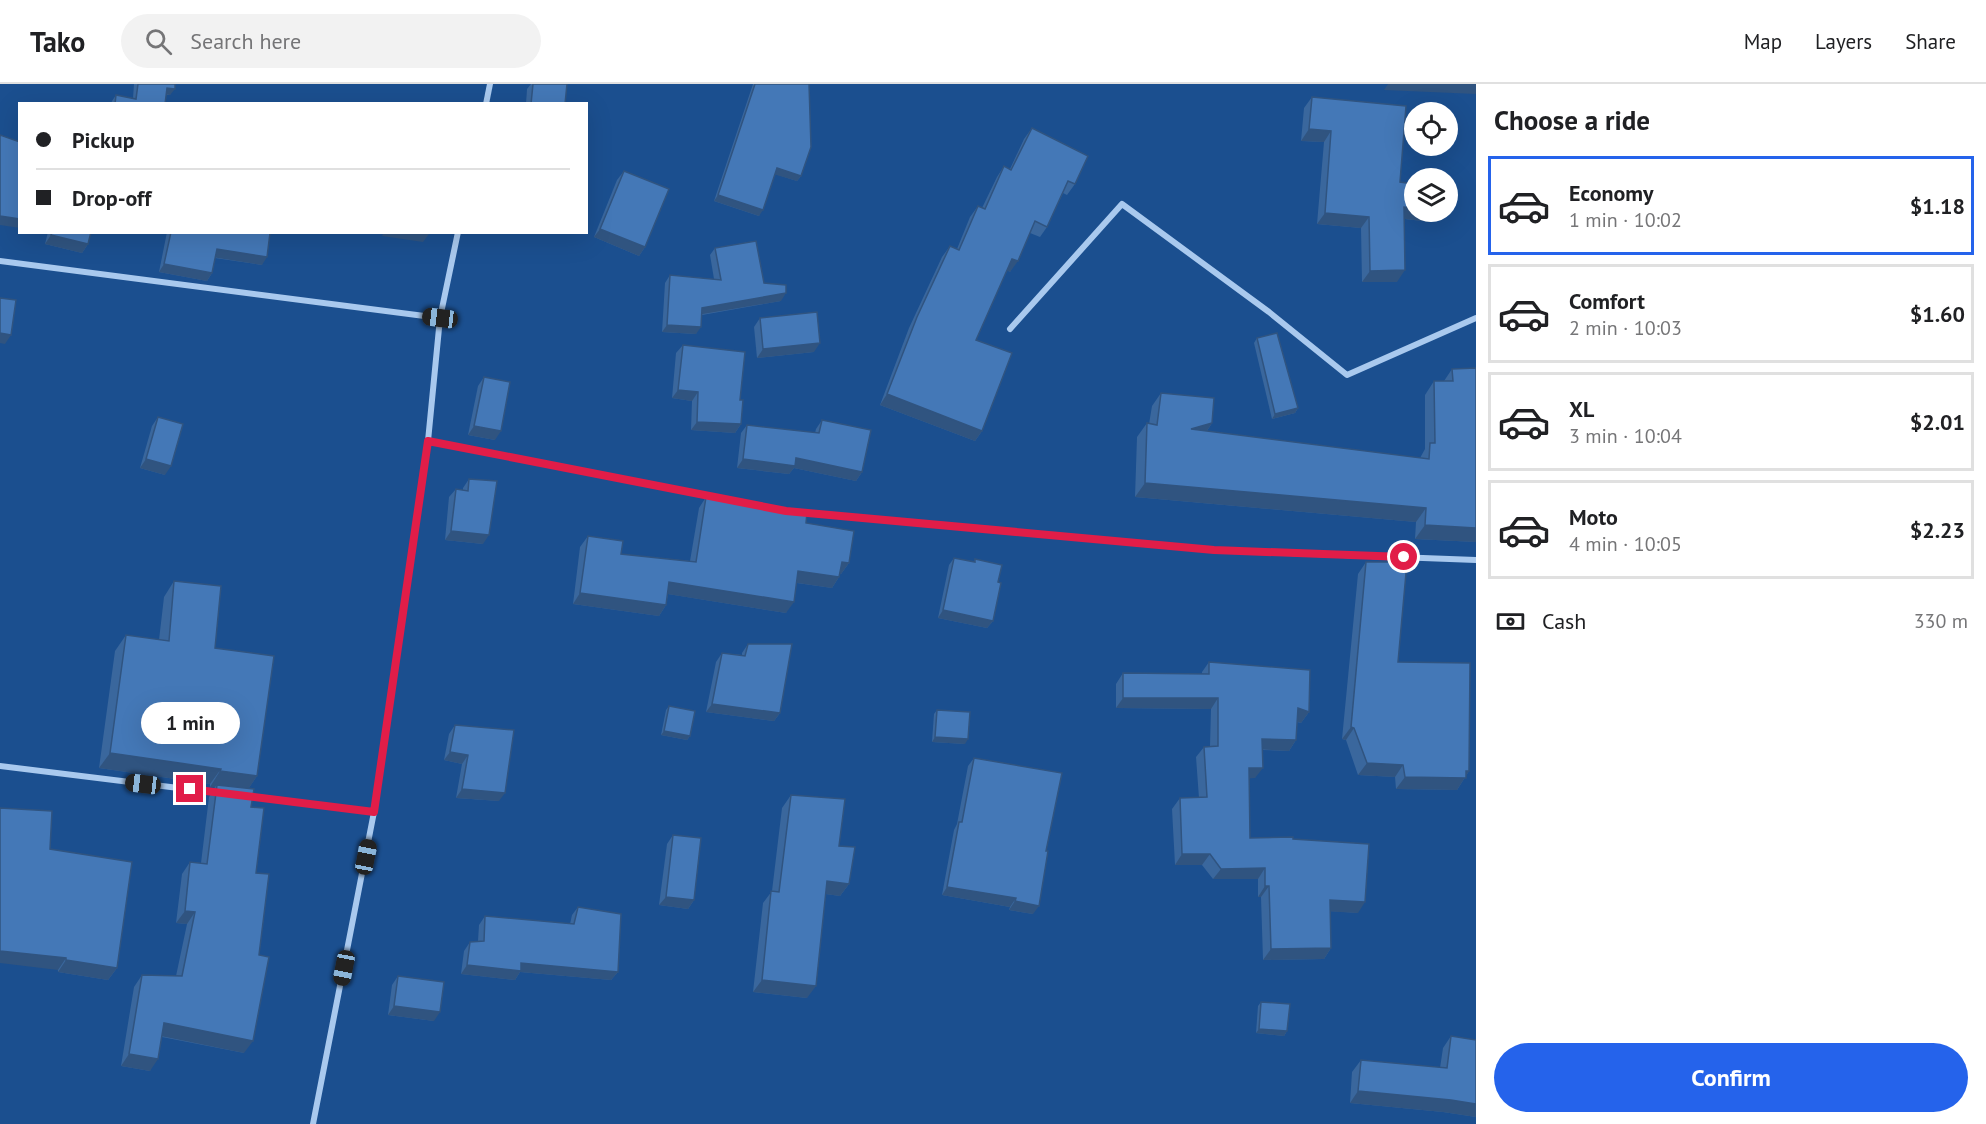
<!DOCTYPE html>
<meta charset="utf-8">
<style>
:root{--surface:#fff;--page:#f2f2f2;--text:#202124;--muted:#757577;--line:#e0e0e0;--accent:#2563eb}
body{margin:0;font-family:"PT Sans",sans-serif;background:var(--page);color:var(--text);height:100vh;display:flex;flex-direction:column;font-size:22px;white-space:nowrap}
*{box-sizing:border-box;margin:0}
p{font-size:20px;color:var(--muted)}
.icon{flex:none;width:33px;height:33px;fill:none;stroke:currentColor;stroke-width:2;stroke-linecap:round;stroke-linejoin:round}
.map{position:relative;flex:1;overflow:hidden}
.details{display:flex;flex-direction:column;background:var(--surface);width:510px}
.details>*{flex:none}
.top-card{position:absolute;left:18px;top:18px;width:570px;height:132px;border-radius:0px;box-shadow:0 6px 24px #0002;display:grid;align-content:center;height:132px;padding:0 18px;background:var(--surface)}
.fabs{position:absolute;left:1404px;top:18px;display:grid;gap:12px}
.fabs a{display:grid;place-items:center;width:54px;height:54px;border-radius:50%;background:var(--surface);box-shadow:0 6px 24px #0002;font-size:30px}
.end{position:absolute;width:27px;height:27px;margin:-14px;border:8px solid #e11d48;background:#fff;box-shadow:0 0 0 3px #fff}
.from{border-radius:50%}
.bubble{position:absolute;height:42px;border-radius:21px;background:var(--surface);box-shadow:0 6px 24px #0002;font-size:20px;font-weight:700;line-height:42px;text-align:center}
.car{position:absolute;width:18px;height:36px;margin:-18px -9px;border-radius:8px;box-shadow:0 0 4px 2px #0007;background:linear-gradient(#222 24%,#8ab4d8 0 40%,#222 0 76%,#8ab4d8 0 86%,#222 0)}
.top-card b{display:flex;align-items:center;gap:21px;height:57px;font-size:22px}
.top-card b+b{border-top:2px solid var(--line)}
.top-card i{width:15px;height:15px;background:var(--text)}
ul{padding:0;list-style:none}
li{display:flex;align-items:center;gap:18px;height:99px;margin:0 12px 9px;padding:0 6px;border:3px solid var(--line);border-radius:0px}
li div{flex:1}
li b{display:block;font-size:22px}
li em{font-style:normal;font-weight:700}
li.current{border-color:var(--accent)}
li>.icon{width:54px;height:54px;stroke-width:1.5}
h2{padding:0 18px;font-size:27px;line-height:72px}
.pay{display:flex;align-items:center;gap:15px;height:66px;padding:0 18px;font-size:22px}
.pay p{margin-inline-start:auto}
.cta{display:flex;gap:12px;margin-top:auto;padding:12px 18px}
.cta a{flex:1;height:69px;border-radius:36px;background:var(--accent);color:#fff;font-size:24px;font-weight:700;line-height:69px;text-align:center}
header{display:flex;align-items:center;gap:36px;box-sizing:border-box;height:84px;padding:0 30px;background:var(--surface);border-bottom:2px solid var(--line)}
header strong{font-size:28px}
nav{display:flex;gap:33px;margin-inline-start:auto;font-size:21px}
.search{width:420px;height:54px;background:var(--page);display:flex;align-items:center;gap:15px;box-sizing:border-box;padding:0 21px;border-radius:33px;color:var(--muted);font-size:22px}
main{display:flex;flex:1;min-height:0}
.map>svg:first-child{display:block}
</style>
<header>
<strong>Tako</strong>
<div class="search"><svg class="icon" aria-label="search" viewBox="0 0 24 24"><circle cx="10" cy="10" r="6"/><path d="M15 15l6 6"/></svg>Search here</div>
<nav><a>Map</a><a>Layers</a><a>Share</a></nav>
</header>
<main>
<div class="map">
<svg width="1476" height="1040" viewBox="0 0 1476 1040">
<rect width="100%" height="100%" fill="#1b4f8f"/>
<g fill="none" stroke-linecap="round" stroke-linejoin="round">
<!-- street -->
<g stroke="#a9c9ee" stroke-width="6">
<path d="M486 20 490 0"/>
<path d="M0 177 440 234"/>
<path d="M1010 245 1122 120 1269 228 1347 291 1476 234"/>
<path d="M428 357 770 424"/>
<path d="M795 428 1213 466 1476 476"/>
<path d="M0 682 219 709"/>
<path d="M247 712 374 728"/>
<path d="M313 1040 374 728 428 357 440 234 458 148"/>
</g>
</g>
<!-- wall -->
<g fill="#3a679d">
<path d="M134 0H175L170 11H166L165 20H111L112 17 116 11 133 14Z"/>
<path d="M531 0H567L565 20H526L527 5Z"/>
<path d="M753 0H809L801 92 797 97 775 90 759 132 714 117Z"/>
<path d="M1312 13 1400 98 1431 138 1405 135 1397 198H1362L1361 144 1317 140 1324 58 1301 57 1304 24Z"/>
<path d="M1032 44 1075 100 1067 111 1063 109 1047 143 1040 153 1030 149 1010 188 1007 186 976 256 982 347 975 357 880 321 909 244 942 173 950 162 957 165 970 133 978 122 982 124 997 93 1004 82 1010 85 1024 55Z"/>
<path d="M624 87 645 163 639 172 594 153 617 96Z"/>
<path d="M48 148H91L88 160 82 169 45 160Z"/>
<path d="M167 148H266L262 181 215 174 212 189 207 197 159 188Z"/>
<path d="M715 164 764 199 781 217 702 231 696 250 662 248 665 199 670 191 714 195 710 171Z"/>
<path d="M760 234 814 268 757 274 754 243Z"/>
<path d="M1257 254 1298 324 1295 329 1272 335 1254 259Z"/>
<path d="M683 261 740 316 741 340 735 349 691 346 692 317 672 314 676 269Z"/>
<path d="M1452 285 1476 458 1415 455 1416 438 1135 413 1137 353 1147 339 1149 340 1152 322 1161 309 1212 339 1207 347 1420 374 1425 365V311L1434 297H1444Z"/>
<path d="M484 293 495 356 468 351 478 302Z"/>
<path d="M158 333 165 391 140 384 152 342Z"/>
<path d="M822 336 862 388 856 397 794 384 789 390 737 384 741 349 747 341 815 349 816 345Z"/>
<path d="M469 395 483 460 445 456 449 413 456 405 463 406V404Z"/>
<path d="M706 413 806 439 849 479 841 490H840L839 493 832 504 797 499 786 529 668 510 666 521 659 532 573 520 580 463 588 452 621 470 690 477 699 424Z"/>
<path d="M954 474 974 478 975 475 998 498 993 537 987 544 938 534 949 481Z"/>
<path d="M1366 478 1398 578 1469 687 1457 706 1396 705 1395 693 1358 691 1346 656 1342 655 1358 490Z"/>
<path d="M174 497 215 564 257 692 248 705 251 723 256 789 244 969 162 953 150 987 121 982 134 903 142 891 176 892 187 840 176 839 182 790 190 778 201 779 209 713 215 703H210V700L99 684 115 567 126 551 159 556 164 513Z"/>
<path d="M748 560 780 629 774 637 706 628 716 578 722 569 742 571V569Z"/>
<path d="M1209 578 1309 628 1301 639 1297 638 1296 656 1289 667 1262 666 1255 694H1249L1250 754 1293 755 1358 829 1330 827 1331 864 1324 875 1263 876 1261 813H1258V795H1213L1202 781H1175L1172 725 1180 714H1199L1196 673 1204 663 1210 662 1211 625 1116 624V600L1123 589 1202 590V588Z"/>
<path d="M669 622 690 652 687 656 661 651 666 626Z"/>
<path d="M937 626 965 660 932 658 934 630Z"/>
<path d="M455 641 499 717 456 714 462 680 444 676 449 650Z"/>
<path d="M974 674 1033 830 1009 826 1010 823 942 811 954 746 957 740 968 682Z"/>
<path d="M791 711 839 762 849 800 840 812 826 810 807 914 753 908 763 819 772 807 782 724Z"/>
<path d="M673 751 694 816 688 825 659 821 667 760Z"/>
<path d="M50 765 117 884 108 896 58 888Z"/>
<path d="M578 823 618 888 611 896 520 888 515 896 461 890 464 867 470 858 478 857 479 841 485 832 570 840 572 831Z"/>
<path d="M398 892 434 937 388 931 392 901Z"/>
<path d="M1261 918 1287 947 1284 952 1256 949 1258 922Z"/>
<path d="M1451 952 1476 956V1033L1443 1028 1350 1019 1352 988 1361 976 1440 984 1443 964Z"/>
</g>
<!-- shaded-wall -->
<g fill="#305480">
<path d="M1388 0H1476V10L1384 6Z"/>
<path d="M167 4 175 5 170 11 163 10Z"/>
<path d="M1309 45 1331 47 1324 58 1301 57Z"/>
<path d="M777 84 801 92 797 97 773 90Z"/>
<path d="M718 111 763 126 759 132 714 117Z"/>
<path d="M1404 123 1414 124V128H1438L1431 138 1397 134Z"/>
<path d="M1325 129 1369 133 1361 144 1317 140Z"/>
<path d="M0 132 20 135V144L0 141Z"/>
<path d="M600 145 645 163 639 172 594 153Z"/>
<path d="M384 148H422L429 150 423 158 382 152Z"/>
<path d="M51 151 88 160 82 169 45 160Z"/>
<path d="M217 165 267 173 262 181 212 173Z"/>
<path d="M1012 175 1018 177 1010 188 1004 185Z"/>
<path d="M164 180 212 189 207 197 159 188Z"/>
<path d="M1405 186 1397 198H1362L1370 187Z"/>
<path d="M786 209 781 217 697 231 702 224Z"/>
<path d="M667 241 701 243 696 250 662 248Z"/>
<path d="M0 249 11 251 5 260 0 259Z"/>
<path d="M820 259 814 268 757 274 763 265Z"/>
<path d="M678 306 698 308 692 317 672 314Z"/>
<path d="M887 310 982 347 975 357 880 321Z"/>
<path d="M1298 324 1295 329 1272 335 1275 330Z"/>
<path d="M697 338 741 340 735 349 691 346Z"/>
<path d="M1212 339 1203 353 1191 345Z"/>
<path d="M474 342 501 347 495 356 468 351Z"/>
<path d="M796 374 862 388 856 397 794 384 789 390 737 384 743 375Z"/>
<path d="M146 375 171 382 165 391 140 384Z"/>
<path d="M1145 399 1426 424 1416 438 1135 413Z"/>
<path d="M1425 441 1476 444V458L1415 455Z"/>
<path d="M451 447 489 451 483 460 445 456Z"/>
<path d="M842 478 849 479 841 490 834 489Z"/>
<path d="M798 487 839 493 832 504 791 498Z"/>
<path d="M669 498 794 518 786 529 661 509Z"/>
<path d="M580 509 666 521 659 532 573 520Z"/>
<path d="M943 526 993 537 987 544 938 534Z"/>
<path d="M1123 614H1218L1211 625 1116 624Z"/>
<path d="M712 620 780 629 774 637 706 628Z"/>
<path d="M1298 624 1309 628 1301 639 1291 635Z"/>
<path d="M1351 643 1354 644 1346 656 1342 655Z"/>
<path d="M664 647 690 652 687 656 661 651Z"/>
<path d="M935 653 968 655 965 660 932 658Z"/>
<path d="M1262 655 1296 656 1289 667 1254 665Z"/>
<path d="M450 668 468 671 462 680 444 676Z"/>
<path d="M110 669 221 685 210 700 99 684Z"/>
<path d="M1367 679 1403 681 1395 693 1358 691Z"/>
<path d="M1249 684H1263L1255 694 1242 695Z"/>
<path d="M220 687 257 692 247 707 217 701 215 703H210Z"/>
<path d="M1469 687 1457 706 1396 705 1405 693Z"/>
<path d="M462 705 505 709 499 717 456 714Z"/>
<path d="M1182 770H1210L1202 781H1175Z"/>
<path d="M1265 784 1258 795H1213L1221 785Z"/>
<path d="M827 797 849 800 840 812 818 809Z"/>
<path d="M1265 802H1269L1261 813H1258Z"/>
<path d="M947 803 1016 814 1010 823 942 811Z"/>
<path d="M666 813 694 816 688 825 659 821Z"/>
<path d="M1330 816 1365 818 1358 829 1322 827Z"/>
<path d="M1015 817 1039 822 1033 830 1009 826Z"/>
<path d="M185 827 195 828 187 840 176 839Z"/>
<path d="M1331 864 1324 875 1263 876 1271 865Z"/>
<path d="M0 867 66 874 58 886 0 879Z"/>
<path d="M66 876 117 884 108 896 58 888Z"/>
<path d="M521 879 618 888 611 896 520 888 515 896 461 890 467 881Z"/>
<path d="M762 896 816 902 807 914 753 908Z"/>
<path d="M394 922 440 928 434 937 388 931Z"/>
<path d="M164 939 253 957 244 969 156 951Z"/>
<path d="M1259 945 1287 947 1284 952 1256 949Z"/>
<path d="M129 970 158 975 150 987 121 982Z"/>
<path d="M1358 1007 1451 1016 1476 1020V1033L1443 1028 1350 1019Z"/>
</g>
<!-- building -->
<g fill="#4478b7" stroke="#305480" stroke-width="1.5">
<path d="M138 0H175V5L167 4 165 20H115L116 11 136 15Z"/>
<path d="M533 0H567L565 20H531Z"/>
<path d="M755 0H809L811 63 801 92 777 84 763 126 718 111Z"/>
<path d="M1312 13 1406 22 1400 98 1414 100V124L1404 123 1405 186 1370 187 1369 133 1325 129 1331 47 1309 45Z"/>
<path d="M1032 44 1088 72 1075 100 1068 97 1047 143 1035 137 1018 177 1012 175 976 256 1012 269 982 347 887 310 917 233 950 162 959 166 978 122 985 125 1004 82 1011 86Z"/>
<path d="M0 51 20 58V135L0 132Z"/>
<path d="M624 87 669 105 645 163 600 145Z"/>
<path d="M52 148H91L88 160 51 151Z"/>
<path d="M171 148H266L270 149 267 173 217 165 212 189 164 180Z"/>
<path d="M756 157 764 199 786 201V209L702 224 701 243 667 241 670 191 721 196 715 164Z"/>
<path d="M0 214 16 216 11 251 0 249Z"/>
<path d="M817 228 820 259 763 265 760 234Z"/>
<path d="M1277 249 1298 324 1275 330 1257 254Z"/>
<path d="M683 261 745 268 740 316H743L741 340 697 338 698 308 678 306Z"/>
<path d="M1476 284V444L1425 441 1426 424 1145 399 1147 339 1157 341 1161 309 1214 314 1212 339 1191 345 1429 375 1430 359H1435L1434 297H1453L1452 285Z"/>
<path d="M484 293 510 298 501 347 474 342Z"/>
<path d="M158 333 183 340 171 382 146 375Z"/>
<path d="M822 336 871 346 862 388 796 374 795 382 743 375 747 341 819 349Z"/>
<path d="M469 395 497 397 489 451 451 447 456 405 468 407Z"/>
<path d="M706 413 807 429 806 439 854 447 849 479 842 478 839 493 798 487 794 518 669 498 666 521 580 509 588 452 623 457 621 470 696 478Z"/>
<path d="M954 474 975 478V475L1002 481 998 498 1001 499 993 537 943 526Z"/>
<path d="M1366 478H1407L1398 578 1470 579 1469 687H1466V694L1405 693 1403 681 1367 679 1354 644 1351 643Z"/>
<path d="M174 497 221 502 215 564 274 572 257 692 220 687 221 685 110 669 126 551 169 557Z"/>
<path d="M748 560H792L780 629 712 620 722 569 745 572Z"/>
<path d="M1209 578 1310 586 1309 628 1298 624 1296 656 1262 655 1263 684H1249L1250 754 1293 753V755L1369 760 1365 818 1330 816 1331 864 1271 865 1269 802H1265V784L1221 785 1210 770H1182L1180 714 1207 713 1204 663 1218 662V614H1123V589L1209 590Z"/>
<path d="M669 622 695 627 690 652 664 647Z"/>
<path d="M937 626 970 628 968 655 935 653Z"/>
<path d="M455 641 514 646 505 709 462 705 468 671 450 668Z"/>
<path d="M974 674 1062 689 1046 767H1048L1039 822 1015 817 1016 814 947 803 959 738H962Z"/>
<path d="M217 701 254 705 251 723 264 724 256 789 269 790 259 871 269 873 253 957 164 939 158 975 129 970 142 891 182 892 195 828 185 827 190 778 207 780Z"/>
<path d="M791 711 845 715 839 762 855 763 849 800 827 797 816 902 762 896 771 807 779 808Z"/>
<path d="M0 724 52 727 50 765 132 778 117 884 66 876V874L0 867Z"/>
<path d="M673 751 701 754 694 816 666 813Z"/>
<path d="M578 823 621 830 618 888 521 879V887L467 881 470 858 484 857 485 832 574 840Z"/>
<path d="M398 892 444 898 440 928 394 922Z"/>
<path d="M1261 918 1290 920 1287 947 1259 945Z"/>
<path d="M1451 952 1476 956V1020L1451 1016 1358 1007 1361 976 1447 984Z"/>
</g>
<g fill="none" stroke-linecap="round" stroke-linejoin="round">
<!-- route -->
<path stroke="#e11d48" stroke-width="8" d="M190 705 374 728 428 357 786 427 1214 466 1404 473"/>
</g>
</svg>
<div class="fabs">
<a><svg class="icon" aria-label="locate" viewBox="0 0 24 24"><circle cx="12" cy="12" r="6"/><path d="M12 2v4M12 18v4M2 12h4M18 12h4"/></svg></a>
<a><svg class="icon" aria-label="layers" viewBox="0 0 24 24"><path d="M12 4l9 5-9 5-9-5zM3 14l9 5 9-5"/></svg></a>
</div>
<i class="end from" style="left:1404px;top:473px"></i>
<i class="end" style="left:190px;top:705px"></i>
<div class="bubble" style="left:141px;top:618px;width:99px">1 min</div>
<i class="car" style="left:440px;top:234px;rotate:277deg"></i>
<i class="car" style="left:143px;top:700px;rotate:277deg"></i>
<i class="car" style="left:366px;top:773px;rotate:11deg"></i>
<i class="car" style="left:344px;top:884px;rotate:191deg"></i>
<div class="top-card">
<b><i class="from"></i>Pickup</b>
<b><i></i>Drop-off</b>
</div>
</div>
<section class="details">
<h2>Choose a ride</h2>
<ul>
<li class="current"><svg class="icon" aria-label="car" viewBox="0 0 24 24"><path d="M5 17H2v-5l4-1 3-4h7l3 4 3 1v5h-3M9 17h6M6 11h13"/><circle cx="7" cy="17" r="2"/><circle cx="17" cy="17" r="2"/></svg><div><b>Economy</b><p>1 min · 10:02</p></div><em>$1.18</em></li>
<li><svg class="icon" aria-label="car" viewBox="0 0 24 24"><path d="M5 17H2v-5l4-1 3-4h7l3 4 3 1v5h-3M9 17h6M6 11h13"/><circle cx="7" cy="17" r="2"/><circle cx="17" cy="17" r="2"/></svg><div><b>Comfort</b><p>2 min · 10:03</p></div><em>$1.60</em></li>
<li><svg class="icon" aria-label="car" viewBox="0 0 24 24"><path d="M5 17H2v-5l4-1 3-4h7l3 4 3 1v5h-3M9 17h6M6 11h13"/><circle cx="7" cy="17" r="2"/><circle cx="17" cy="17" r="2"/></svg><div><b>XL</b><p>3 min · 10:04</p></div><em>$2.01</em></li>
<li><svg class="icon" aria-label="car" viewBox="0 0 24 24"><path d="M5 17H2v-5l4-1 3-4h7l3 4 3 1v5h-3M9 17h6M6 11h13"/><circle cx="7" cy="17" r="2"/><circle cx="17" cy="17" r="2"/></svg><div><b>Moto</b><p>4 min · 10:05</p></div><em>$2.23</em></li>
</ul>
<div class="pay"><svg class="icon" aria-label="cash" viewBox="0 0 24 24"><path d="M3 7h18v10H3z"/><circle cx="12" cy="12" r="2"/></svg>Cash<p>330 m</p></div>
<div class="cta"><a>Confirm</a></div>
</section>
</main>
